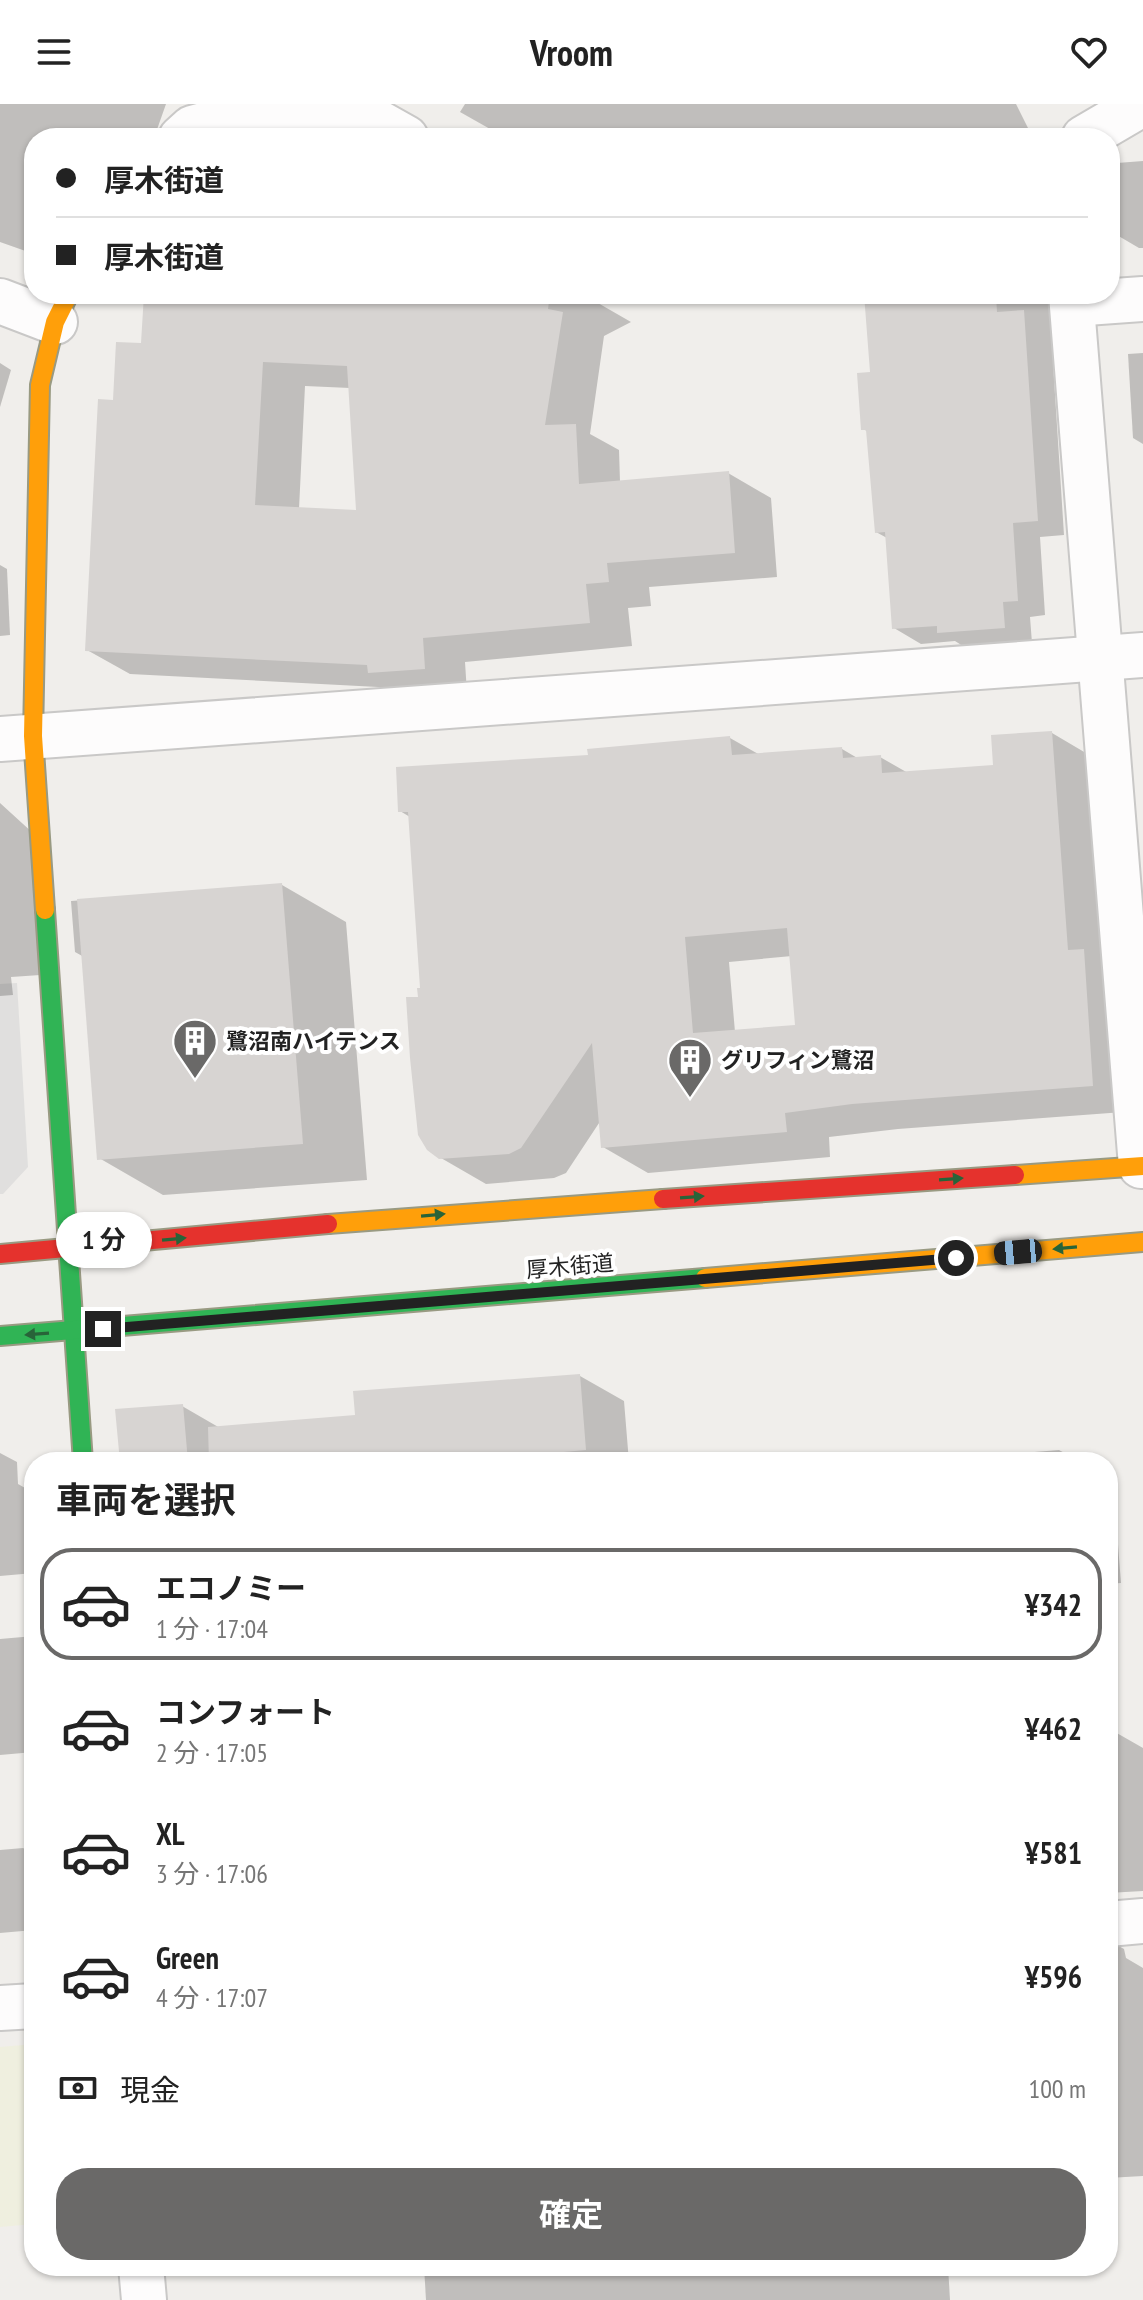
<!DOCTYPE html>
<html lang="ja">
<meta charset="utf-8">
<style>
:root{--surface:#fff;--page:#f2f2f2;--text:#222;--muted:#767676;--line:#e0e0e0;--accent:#6a6968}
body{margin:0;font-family:"PT Sans Narrow","Noto Sans JP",sans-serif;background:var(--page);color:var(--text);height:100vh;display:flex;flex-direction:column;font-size:30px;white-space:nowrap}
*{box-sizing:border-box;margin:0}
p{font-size:26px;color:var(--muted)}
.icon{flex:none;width:44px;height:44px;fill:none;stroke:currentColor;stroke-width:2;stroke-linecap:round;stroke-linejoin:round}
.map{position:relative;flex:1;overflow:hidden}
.details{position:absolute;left:24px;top:1348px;width:1094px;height:824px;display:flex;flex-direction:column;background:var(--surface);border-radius:32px;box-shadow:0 2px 6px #0004}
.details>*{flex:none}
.banner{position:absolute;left:24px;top:24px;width:1096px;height:176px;border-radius:32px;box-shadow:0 2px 6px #0004;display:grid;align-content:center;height:176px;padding:0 32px;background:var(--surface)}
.end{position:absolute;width:36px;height:36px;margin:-18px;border:10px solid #222;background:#fff;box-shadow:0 0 0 4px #fff}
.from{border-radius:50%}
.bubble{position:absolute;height:56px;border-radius:28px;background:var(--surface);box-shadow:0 2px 6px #0004;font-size:26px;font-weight:700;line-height:56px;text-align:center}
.car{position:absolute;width:24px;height:48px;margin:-24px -12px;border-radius:10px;box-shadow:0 0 6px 2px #0007;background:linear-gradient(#222 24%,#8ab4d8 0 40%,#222 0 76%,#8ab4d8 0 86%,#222 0)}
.banner b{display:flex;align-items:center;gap:28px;height:76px;font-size:30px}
.banner b+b{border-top:2px solid var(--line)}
.banner i{width:20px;height:20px;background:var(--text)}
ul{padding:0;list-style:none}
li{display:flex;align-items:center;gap:24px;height:112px;margin:0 16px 12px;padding:0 16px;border:4px solid transparent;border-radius:32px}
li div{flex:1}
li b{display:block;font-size:30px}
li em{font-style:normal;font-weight:700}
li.on{border-color:var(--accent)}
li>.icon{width:72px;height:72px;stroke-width:1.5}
h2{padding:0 32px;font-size:36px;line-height:96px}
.pay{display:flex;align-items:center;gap:20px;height:88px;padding:0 32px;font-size:30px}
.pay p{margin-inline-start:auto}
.primary-button{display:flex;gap:16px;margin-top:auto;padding:16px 32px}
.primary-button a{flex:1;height:92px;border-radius:32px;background:var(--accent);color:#fff;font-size:32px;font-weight:700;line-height:92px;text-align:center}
header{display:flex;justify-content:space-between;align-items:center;height:104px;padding:0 32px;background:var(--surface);font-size:36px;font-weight:700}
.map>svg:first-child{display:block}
</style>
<header><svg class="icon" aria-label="menu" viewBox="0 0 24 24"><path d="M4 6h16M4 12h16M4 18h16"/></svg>Vroom<svg class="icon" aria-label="heart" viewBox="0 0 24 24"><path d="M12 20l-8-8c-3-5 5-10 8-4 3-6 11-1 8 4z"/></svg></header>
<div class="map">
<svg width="1143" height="2196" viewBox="0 0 1143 2196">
<rect width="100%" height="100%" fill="#f0eeeb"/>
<!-- farmland -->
<path fill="#efefdf" d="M34 1940V2120L0 2123V1943Z"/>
<!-- parking -->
<path fill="#e0dfde" d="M17 879 28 1063 3 1090H0V880Z"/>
<!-- shadow -->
<g fill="#0003" fill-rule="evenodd">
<path d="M0 0H166L154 34H34V150L0 138Z"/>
<path d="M465 0H1016L1033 34H506L460 8Z"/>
<path d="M1143 57V144H1139L1110 127V75H1118L1117 59Z"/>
<path d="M146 190H557L591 195 631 218 604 232 590 330 619 346 620 378 728 369 771 394 777 473 649 483 651 502 628 504 632 542 465 558 467 589 412 592 397 584 130 570 87 546 115 298 143 241ZM305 282 350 284 358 408 299 405Z"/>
<path d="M866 190H1051L1058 259H1053L1064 431 1040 433 1045 511 1030 513 1032 539 966 544 955 537 921 540 894 524 887 434 876 428 869 328 863 325 872 270Z"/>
<path d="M1143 249V340L1133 334 1128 250Z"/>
<path d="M0 259 11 266 0 303Z"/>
<path d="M0 461 7 465 10 531 0 532Z"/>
<path d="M1052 629 1096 655 1137 1007 898 1025 829 1033 830 1053 648 1069 603 1043 601 1016 566 1069 554 1074 486 1080 441 1054 420 894 422 886 410 713 400 707 590 653 730 634 760 651 842 645 859 655 880 653 908 669 995 663ZM792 852 797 923 735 928 729 858Z"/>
<path d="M0 699 34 730 55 870 11 873 13 891 0 892Z"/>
<path d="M282 781 346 818 367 1076 163 1091 99 1054 84 853 75 848 71 797Z"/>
<path d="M580 1272 624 1297 629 1358H122L182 1302 220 1324 357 1313Z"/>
<path d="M1059 1346 1081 1358H907Z"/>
<path d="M0 1349 17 1358 18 1380 34 1389V1469L0 1472Z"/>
<path d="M1108 1374 1113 1376 1121 1479 1108 1480Z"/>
<path d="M34 1532V1648L0 1651V1535Z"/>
<path d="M1108 1624 1143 1644V1787L1108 1789Z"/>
<path d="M23 1744 34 1750V1826L0 1829V1746Z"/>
<path d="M1108 1836 1124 1845 1126 1854 1143 1864V2072L1108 2074Z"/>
<path d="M424 2162H948L950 2196H426Z"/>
</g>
<!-- building -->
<g fill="#d7d4d2" fill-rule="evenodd">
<path d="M144 190H550L548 205 563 208 545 321 576 320 579 380 729 367 735 449 607 459 609 478 586 480 590 519 423 534 425 565 368 569 367 561 85 547 98 295 113 296 116 238 141 239ZM263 258 347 262 356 406 255 401Z"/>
<path d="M864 190H941V197L996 192 997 208 1024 206 1038 417 1013 419 1018 497 1003 498 1005 524 937 529V522L892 525 885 428 875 429 866 326H861L857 269 870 268Z"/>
<path d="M1052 627 1068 846 1084 845 1093 982 852 1000 785 1009 787 1028 601 1044 592 939 521 1044 509 1050 439 1055 427 1046 418 1031 410 954 406 893H418L417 884H420L408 708H398L396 663 588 651 587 645 730 632 732 651 842 643 843 654 881 651 882 669 993 661 991 631ZM787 824 795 921 693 929 685 833Z"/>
<path d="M282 779 303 1040 97 1056 77 795Z"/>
<path d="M580 1270 586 1346 509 1353V1358H209L208 1323 355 1311 353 1287Z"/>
<path d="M183 1300 188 1358H120L115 1305Z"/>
</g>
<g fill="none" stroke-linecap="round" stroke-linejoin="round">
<!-- street casing -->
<g stroke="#c9c8c7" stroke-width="48">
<g id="street">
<path d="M181 34 192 24 275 2 360 8 406 34"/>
<path d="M1084 34 1142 0"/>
<path d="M1071 190 1141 1062"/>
<path d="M0 197 55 218"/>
<path d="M1072 200 1143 195"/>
<path d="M0 635 1143 551"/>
<path d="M1108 1820 1143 1817"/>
<path d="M0 1904 34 1902"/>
<path d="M141 2162 144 2196"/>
</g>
</g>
<!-- fast casing -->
<g stroke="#999a82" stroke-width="22">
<g id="fast">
<path d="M45 806 83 1358"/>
<path d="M0 1232 705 1174"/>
</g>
</g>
<!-- slow casing -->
<g stroke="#999a82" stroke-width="22">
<g id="slow">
<path d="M45 806 33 632 40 281 55 218 69 190"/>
<path d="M1015 1071 1143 1062"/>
<path d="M328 1120 663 1095"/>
<path d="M705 1174 1143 1138"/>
</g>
</g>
<!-- jam casing -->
<g stroke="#999a82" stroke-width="22">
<g id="jam">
<path d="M663 1095 1015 1071"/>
<path d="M0 1150 328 1120"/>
</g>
</g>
<!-- street -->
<use href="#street" stroke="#fdfcfc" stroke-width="44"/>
<!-- fast -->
<use href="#fast" stroke="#30b455" stroke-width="18"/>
<!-- slow -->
<use href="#slow" stroke="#ff9f0a" stroke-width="18"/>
<!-- jam -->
<use href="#jam" stroke="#e5322d" stroke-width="18"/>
</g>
<!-- one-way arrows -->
<defs><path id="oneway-solid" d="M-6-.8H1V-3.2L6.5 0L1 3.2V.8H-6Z" transform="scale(2)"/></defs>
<g fill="#286439">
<use href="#oneway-solid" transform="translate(951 1075) rotate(-4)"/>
<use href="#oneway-solid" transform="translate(692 1093) rotate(-4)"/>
<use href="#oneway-solid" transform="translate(433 1111) rotate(-5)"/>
<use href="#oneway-solid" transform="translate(174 1135) rotate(-5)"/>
<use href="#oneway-solid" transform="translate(1065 1144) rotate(175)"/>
<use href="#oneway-solid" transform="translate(37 1230) rotate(176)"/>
</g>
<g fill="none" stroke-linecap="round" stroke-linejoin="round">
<!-- route -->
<path stroke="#222" stroke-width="10" d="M103 1225 956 1154"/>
</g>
<!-- icons -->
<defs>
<g id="building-pin" transform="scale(2.3)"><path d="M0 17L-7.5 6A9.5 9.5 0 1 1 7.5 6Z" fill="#6a6968" stroke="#fff"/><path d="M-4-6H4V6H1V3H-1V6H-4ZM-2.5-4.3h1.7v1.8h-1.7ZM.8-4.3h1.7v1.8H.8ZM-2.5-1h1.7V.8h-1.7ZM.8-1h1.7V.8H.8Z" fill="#fff"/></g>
</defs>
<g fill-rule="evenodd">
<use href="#building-pin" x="195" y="937"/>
<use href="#building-pin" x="690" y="956"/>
</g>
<g text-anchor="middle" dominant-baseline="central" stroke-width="8" stroke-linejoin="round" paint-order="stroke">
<!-- poi labels -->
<g font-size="22" font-weight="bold" fill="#222" stroke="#fff" text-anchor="start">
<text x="226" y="937">鷺沼南ハイテンス</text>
<text x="721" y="956">グリフィン鷺沼</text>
</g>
<!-- street labels -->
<g font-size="22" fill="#222" stroke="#fff">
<text transform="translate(570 1162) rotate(-5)">厚木街道</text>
</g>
</g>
</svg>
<i class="end from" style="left:956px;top:1154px"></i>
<i class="end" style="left:103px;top:1225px"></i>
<div class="bubble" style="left:56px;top:1108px;width:96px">1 分</div>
<i class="car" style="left:1018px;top:1148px;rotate:265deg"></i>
<div class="banner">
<b><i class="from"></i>厚木街道</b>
<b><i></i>厚木街道</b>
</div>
<section class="details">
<h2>車両を選択</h2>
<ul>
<li class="on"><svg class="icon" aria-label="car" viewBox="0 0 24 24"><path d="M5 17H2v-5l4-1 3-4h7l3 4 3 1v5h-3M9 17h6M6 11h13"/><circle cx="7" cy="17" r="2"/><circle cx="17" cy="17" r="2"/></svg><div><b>エコノミー</b><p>1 分 · 17:04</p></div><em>¥342</em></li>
<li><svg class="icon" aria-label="car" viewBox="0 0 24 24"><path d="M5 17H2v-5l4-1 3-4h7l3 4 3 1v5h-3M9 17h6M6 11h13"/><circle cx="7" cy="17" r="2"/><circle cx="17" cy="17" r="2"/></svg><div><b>コンフォート</b><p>2 分 · 17:05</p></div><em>¥462</em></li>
<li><svg class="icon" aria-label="car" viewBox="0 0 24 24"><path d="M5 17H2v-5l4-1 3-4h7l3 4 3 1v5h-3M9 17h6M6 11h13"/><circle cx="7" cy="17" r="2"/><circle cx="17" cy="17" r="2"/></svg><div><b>XL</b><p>3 分 · 17:06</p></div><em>¥581</em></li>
<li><svg class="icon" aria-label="car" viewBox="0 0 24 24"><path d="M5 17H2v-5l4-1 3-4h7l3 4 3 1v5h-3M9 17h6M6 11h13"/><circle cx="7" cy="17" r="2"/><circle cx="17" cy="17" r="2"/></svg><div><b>Green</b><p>4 分 · 17:07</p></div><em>¥596</em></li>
</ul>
<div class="pay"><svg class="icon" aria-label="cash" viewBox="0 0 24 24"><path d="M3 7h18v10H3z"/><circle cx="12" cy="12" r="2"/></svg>現金<p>100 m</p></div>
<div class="primary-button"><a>確定</a></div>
</section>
</div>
